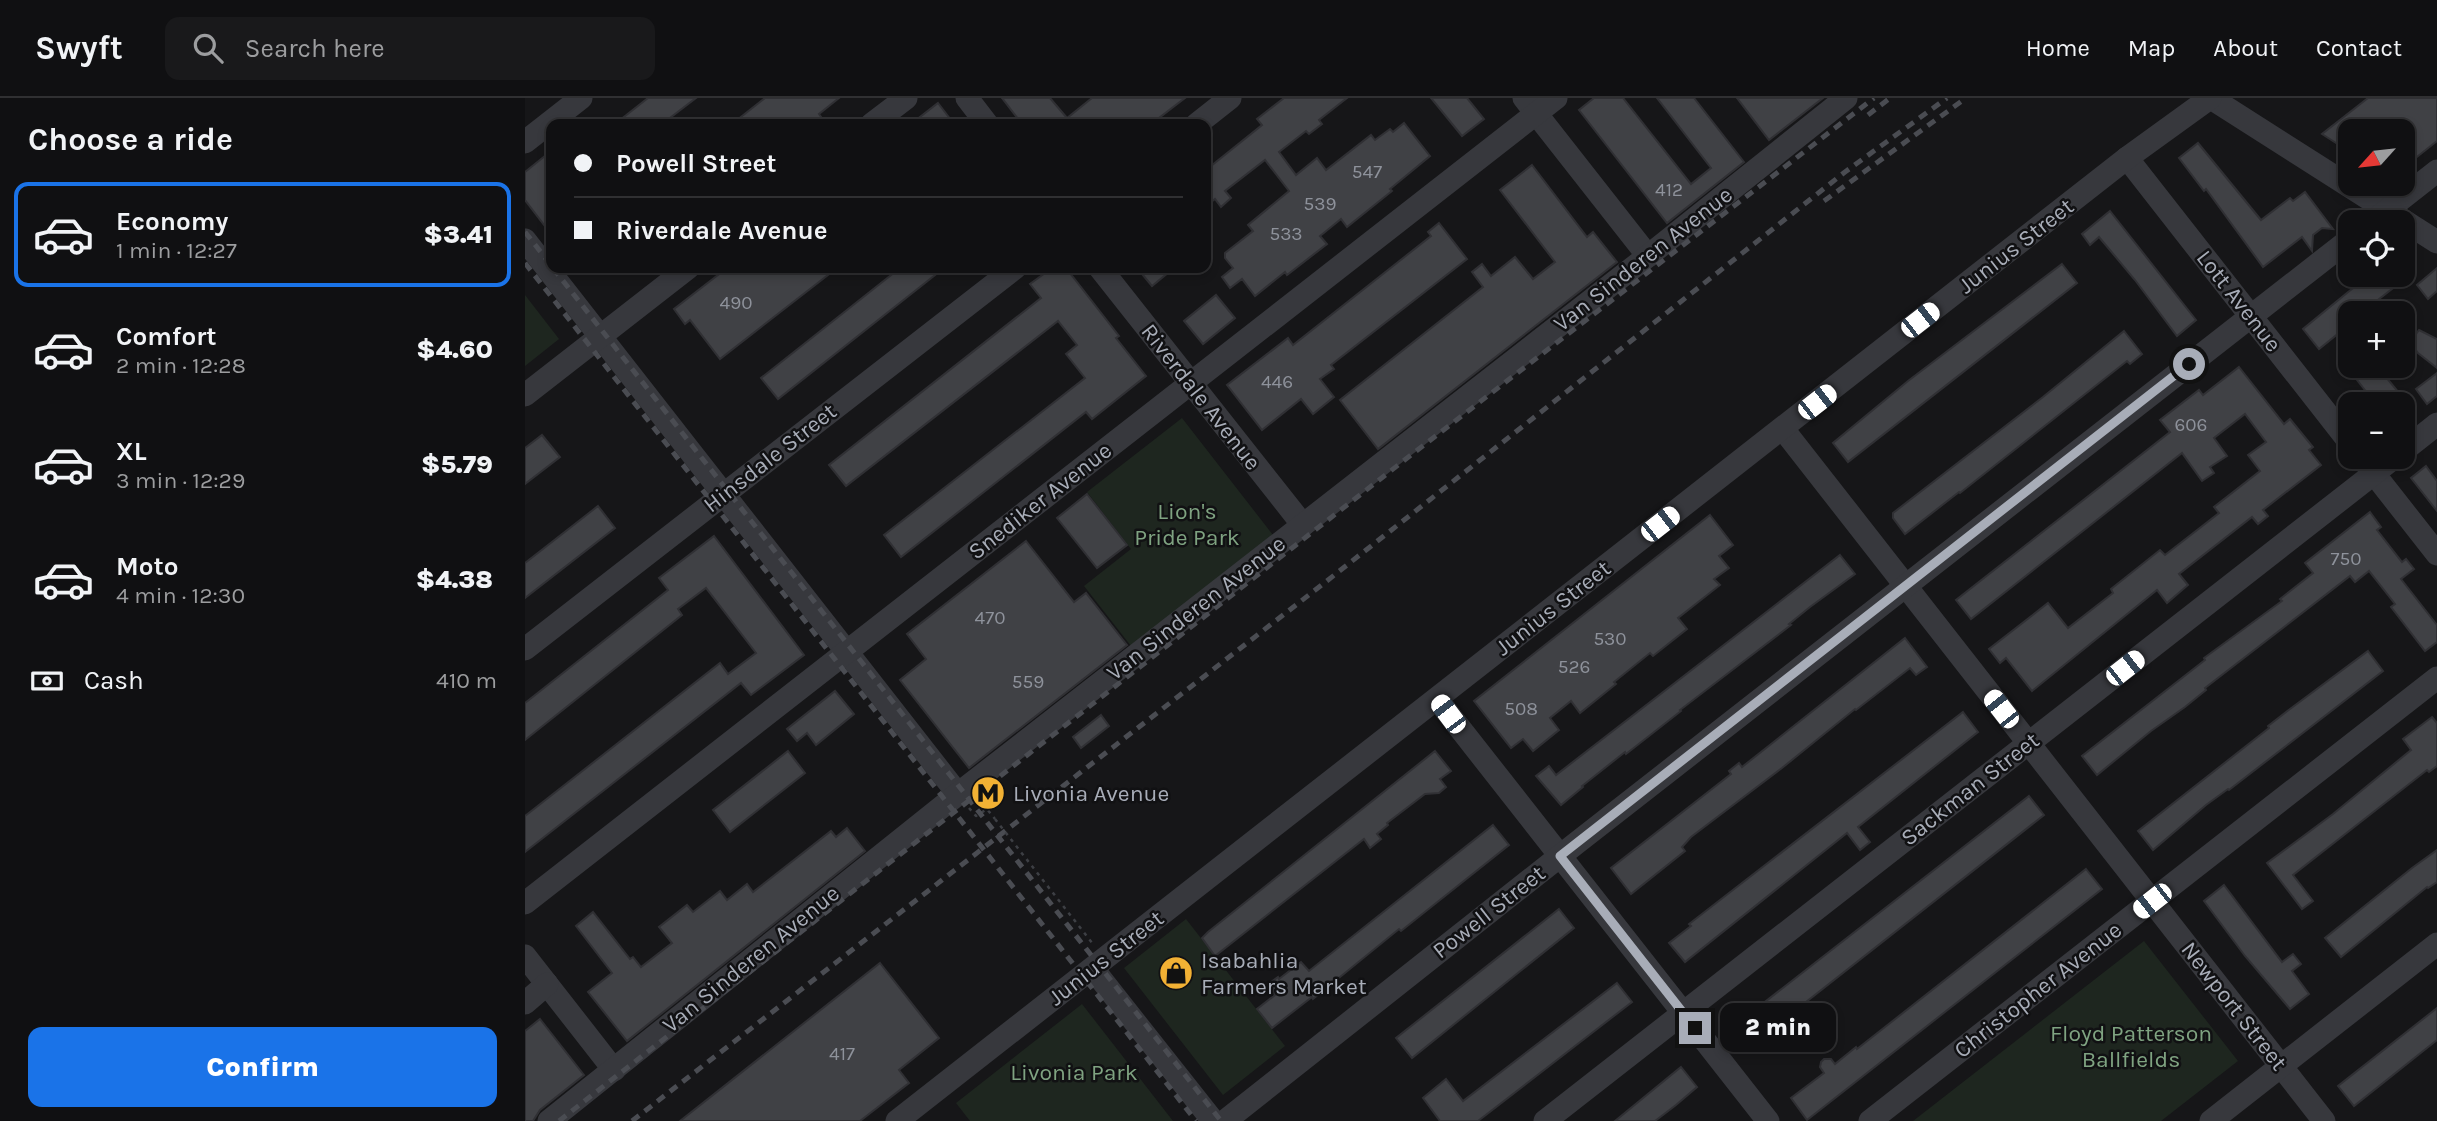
<!DOCTYPE html>
<meta charset="utf-8">
<style>
:root{--surface:#101012;--page:#19191b;--text:#f1f3f6;--muted:#9c9d9f;--line:#303032;--accent:#1a73e8}
body{margin:0;font-family:Karla,sans-serif;background:var(--page);color:var(--text);height:100vh;display:flex;flex-direction:column;font-size:26px;white-space:nowrap}
*{box-sizing:border-box;margin:0}
p{font-size:23px;color:var(--muted)}
.icon{flex:none;width:38px;height:38px;fill:none;stroke:currentColor;stroke-width:2;stroke-linecap:round;stroke-linejoin:round}
.map{position:relative;flex:1;overflow:hidden}
.sheet{display:flex;flex-direction:column;background:var(--surface);width:525px}
.sheet>*{flex:none}
.guide{position:absolute;left:21px;top:21px;width:665px;height:154px;border-radius:14px;box-shadow:0 4px 10px #0003,0 0 0 2px var(--line);display:grid;align-content:center;height:154px;padding:0 28px;background:var(--surface)}
.needle{width:46px;rotate:243deg}
.buttons{position:absolute;left:1813px;top:21px;display:grid;gap:14px}
.buttons a{display:grid;place-items:center;width:77px;height:77px;border-radius:14px;background:var(--surface);box-shadow:0 4px 10px #0003,0 0 0 2px var(--line);font-size:35px}
.end{position:absolute;width:32px;height:32px;margin:-16px;border:9px solid #a8adb8;background:#111;box-shadow:0 0 0 4px #111}
.from{border-radius:50%}
.bubble{position:absolute;height:49px;border-radius:14px;background:var(--surface);box-shadow:0 4px 10px #0003,0 0 0 2px var(--line);font-size:23px;font-weight:800;line-height:49px;text-align:center}
.car{position:absolute;width:21px;height:42px;margin:-21px -10px;border-radius:9px;box-shadow:0 0 5px 2px #0007;background:linear-gradient(#fff 24%,#345 0 40%,#fff 0 76%,#345 0 86%,#fff 0)}
.guide b{display:flex;align-items:center;gap:24px;height:66px;font-size:26px}
.guide b+b{border-top:2px solid var(--line)}
.guide i{width:18px;height:18px;background:var(--text)}
ul{padding:0;list-style:none}
li{display:flex;align-items:center;gap:21px;height:105px;margin:0 14px 10px;padding:0 14px;border:4px solid transparent;border-radius:14px}
li div{flex:1}
li b{display:block;font-size:26px}
li em{font-style:normal;font-weight:800}
li.active{border-color:var(--accent)}
li>.icon{width:63px;height:63px;stroke-width:1.5}
h2{padding:0 28px;font-size:32px;line-height:84px}
.pay{display:flex;align-items:center;gap:18px;height:77px;padding:0 28px;font-size:26px}
.pay p{margin-inline-start:auto}
.cta{display:flex;gap:14px;margin-top:auto;padding:14px 28px}
.cta a{flex:1;height:80px;border-radius:14px;background:var(--accent);color:#fff;font-size:28px;font-weight:800;line-height:80px;text-align:center}
header{display:flex;align-items:center;gap:42px;box-sizing:border-box;height:98px;padding:0 35px;background:var(--surface);border-bottom:2px solid var(--line)}
header strong{font-size:33px}
nav{display:flex;gap:38px;margin-inline-start:auto;font-size:24px}
.search{width:490px;height:63px;background:var(--page);display:flex;align-items:center;gap:18px;box-sizing:border-box;padding:0 24px;border-radius:14px;color:var(--muted);font-size:26px}
main{display:flex;flex:1;min-height:0}
.map>svg:first-child{display:block}
</style>
<header>
<strong>Swyft</strong>
<div class="search"><svg class="icon" aria-label="search" viewBox="0 0 24 24"><circle cx="10" cy="10" r="6"/><path d="M15 15l6 6"/></svg>Search here</div>
<nav><a>Home</a><a>Map</a><a>About</a><a>Contact</a></nav>
</header>
<main>
<section class="sheet">
<h2>Choose a ride</h2>
<ul>
<li class="active"><svg class="icon" aria-label="car" viewBox="0 0 24 24"><path d="M5 17H2v-5l4-1 3-4h7l3 4 3 1v5h-3M9 17h6M6 11h13"/><circle cx="7" cy="17" r="2"/><circle cx="17" cy="17" r="2"/></svg><div><b>Economy</b><p>1 min · 12:27</p></div><em>$3.41</em></li>
<li><svg class="icon" aria-label="car" viewBox="0 0 24 24"><path d="M5 17H2v-5l4-1 3-4h7l3 4 3 1v5h-3M9 17h6M6 11h13"/><circle cx="7" cy="17" r="2"/><circle cx="17" cy="17" r="2"/></svg><div><b>Comfort</b><p>2 min · 12:28</p></div><em>$4.60</em></li>
<li><svg class="icon" aria-label="car" viewBox="0 0 24 24"><path d="M5 17H2v-5l4-1 3-4h7l3 4 3 1v5h-3M9 17h6M6 11h13"/><circle cx="7" cy="17" r="2"/><circle cx="17" cy="17" r="2"/></svg><div><b>XL</b><p>3 min · 12:29</p></div><em>$5.79</em></li>
<li><svg class="icon" aria-label="car" viewBox="0 0 24 24"><path d="M5 17H2v-5l4-1 3-4h7l3 4 3 1v5h-3M9 17h6M6 11h13"/><circle cx="7" cy="17" r="2"/><circle cx="17" cy="17" r="2"/></svg><div><b>Moto</b><p>4 min · 12:30</p></div><em>$4.38</em></li>
</ul>
<div class="pay"><svg class="icon" aria-label="cash" viewBox="0 0 24 24"><path d="M3 7h18v10H3z"/><circle cx="12" cy="12" r="2"/></svg>Cash<p>410 m</p></div>
<div class="cta"><a>Confirm</a></div>
</section>
<div class="map">
<svg width="1912" height="1023" viewBox="0 0 1912 1023">
<rect width="100%" height="100%" fill="#161618"/>
<!-- green -->
<g fill="#1e261f">
<path d="M0 197 34 241 0 268Z"/>
<path d="M657 320 748 437 606 548 559 488 606 451 562 394Z"/>
<path d="M661 821 760 948 698 997 599 870Z"/>
<path d="M1619 843 1713 963 1636 1023H1388Z"/>
<path d="M557 906 648 1023H445L431 1005Z"/>
</g>
<!-- building -->
<g fill="#404145" stroke="#303034" stroke-width="2">
<path d="M123 0H171L137 26H90Z"/>
<path d="M240 0H314L294 16 301 26H207Z"/>
<path d="M477 0H525L542 20 567 0H660L634 20 639 26H497Z"/>
<path d="M759 0H822L794 22 797 26 784 36 781 33 754 54 771 77 792 60 801 72 846 37 850 42 865 31 868 34 879 25 905 58 865 91 867 93 822 129 816 121 795 138 802 146 762 177 760 174 730 198 717 181 705 190 697 179 708 170 700 160V155L728 133 723 127 764 93 740 62 700 93 706 100 696 109 690 101 681 108V72L737 27 732 21Z"/>
<path d="M906 0H942L959 21 937 38Z"/>
<path d="M1069 0H1098L1166 86 1186 70 1132 0H1169L1219 64 1142 125 1054 12Z"/>
<path d="M1212 0H1298L1244 42Z"/>
<path d="M1843 0H1912V43L1878 70V33H1825V54L1797 36Z"/>
<path d="M413 5 429 26H386Z"/>
<path d="M1673 45 1736 122 1765 100 1768 103 1780 94 1808 131 1797 130 1788 137 1787 153 1777 139 1738 169 1681 91 1679 93 1654 60Z"/>
<path d="M26 53V136L0 102V74Z"/>
<path d="M1007 67 1062 139 1068 134 1092 164 853 351 815 302 958 189 947 174 957 166 966 178 990 159 1008 181 1030 164 975 92Z"/>
<path d="M1585 113 1671 222 1652 238 1610 182 1574 139 1565 147 1557 136Z"/>
<path d="M914 125 942 161 806 267 809 271 795 281 809 299 788 316 776 301 737 332 702 287 763 240 768 247 906 138 903 134Z"/>
<path d="M1537 166 1552 185 1323 364 1308 345 1383 283Z"/>
<path d="M202 170H312L195 261 165 222 160 226 149 211Z"/>
<path d="M375 170H419L253 301 236 280Z"/>
<path d="M527 170H541L594 238 591 240 621 278 567 321 561 314 376 459 359 437 560 280 541 256 552 247 533 223 321 388 304 367 516 200 505 186Z"/>
<path d="M612 170H649L627 188Z"/>
<path d="M1912 170V193L1903 201 1892 187Z"/>
<path d="M1844 177H1885L1836 215H1825V226L1794 251 1778 231Z"/>
<path d="M691 197 710 220 678 246 659 223Z"/>
<path d="M1894 232 1912 241V270L1893 255 1885 244Z"/>
<path d="M1599 233 1617 256 1605 266 1602 263 1435 395 1434 394 1380 436 1368 420V415L1518 299Z"/>
<path d="M1821 268H1852L1883 306H1851Z"/>
<path d="M1714 269 1759 326 1765 321 1788 349 1784 352 1796 367 1738 412 1743 418 1733 426 1727 419 1654 476 1663 487 1642 505 1632 492 1507 593 1481 560 1475 565 1464 551 1523 505 1543 530 1588 495 1586 491 1635 452 1640 457 1694 415 1689 409 1735 373 1723 357 1741 344 1720 316 1689 340 1702 358 1685 369 1689 375 1677 383 1657 355 1446 521 1431 502 1645 334 1635 322 1674 292 1678 297Z"/>
<path d="M1912 275V298L1902 306 1891 291Z"/>
<path d="M17 337 35 359 0 386V350Z"/>
<path d="M1901 368 1912 383V413L1886 380Z"/>
<path d="M562 396 602 447 572 470 532 420Z"/>
<path d="M73 408 90 430 0 500V465Z"/>
<path d="M1845 414 1856 429 1852 432 1877 464 1881 461 1889 471 1876 481 1912 527V544L1900 553 1866 509 1870 506 1844 473 1830 484 1825 478 1680 590 1681 592 1660 609 1626 633 1572 677 1557 658 1680 562 1679 560 1757 503 1755 501 1788 475 1780 465Z"/>
<path d="M1185 417 1208 447 1194 458 1204 470 1189 481 1195 487 1153 520 1162 531 1128 558 1125 555 1089 584 1091 586 1055 615 1046 603 1025 620 1034 632 1008 653 998 641 986 650 949 603Z"/>
<path d="M189 438 279 557 226 597 216 585 0 754V718L195 565 203 576 231 555 181 490 153 511 157 517 0 642V605L143 492 134 480Z"/>
<path d="M501 443 549 504 561 495 602 547 444 670 375 582 401 561 382 536Z"/>
<path d="M1315 457 1330 476 1285 509 1264 526 1266 527 1155 612 1156 613 1101 656 1100 654 1057 688 1058 689 1036 707 1011 678 1024 668 1031 677Z"/>
<path d="M1380 540 1402 569 1391 577 1385 570 1331 612 1330 611 1257 670 1166 739 1157 749 1160 753 1106 796 1086 770 1206 676 1204 673 1214 665 1217 669Z"/>
<path d="M1843 553 1858 573 1704 692 1703 691 1681 707 1628 752 1613 733 1744 630 1743 628 1765 611Z"/>
<path d="M310 593 329 616 291 647 282 635 272 643 262 631Z"/>
<path d="M1438 614 1453 634 1333 729 1345 744 1335 752 1322 735 1160 864 1144 845 1166 828 1164 826Z"/>
<path d="M576 617 584 628 556 650 548 639Z"/>
<path d="M1907 619 1912 625V668L1904 674 1902 672 1768 777 1788 803 1777 811 1742 765 1808 716 1886 652 1878 641Z"/>
<path d="M263 653 280 675 205 734 188 712Z"/>
<path d="M910 653 926 673 915 681 921 689 914 695 900 696 862 725 863 727 852 736 856 741 845 750 839 741 690 858 677 840 683 834Z"/>
<path d="M1504 698 1519 717 1225 948 1209 928Z"/>
<path d="M968 727 984 747 876 833 874 831 788 901 787 899 747 930 732 911 750 897 742 887 753 879 754 881 776 864 784 873Z"/>
<path d="M322 730 340 753 102 943 63 894 87 875 51 828 68 814 105 861 108 859 116 869 147 845 134 829 162 807 168 814 195 793 202 802 222 786 228 794 306 733 311 739Z"/>
<path d="M1912 752V784L1903 790 1902 789 1816 859 1800 840 1887 770Z"/>
<path d="M1561 771 1577 791 1282 1022 1266 1000 1299 975 1295 969 1296 964 1299 961H1306L1310 966 1331 949 1332 951Z"/>
<path d="M1699 787 1757 864 1768 856 1776 866 1767 873 1784 896 1765 911 1720 858 1679 803Z"/>
<path d="M1034 811 1049 830 887 960 871 940Z"/>
<path d="M355 865 414 940 374 972 384 985 335 1023H155Z"/>
<path d="M1092 885 1107 904 953 1023H915L898 1000 921 981 938 1003Z"/>
<path d="M1912 910V942L1829 1008 1813 988Z"/>
<path d="M15 921 59 977 15 1012 8 1023H0V933Z"/>
<path d="M1156 969 1172 989 1151 1007 1130 1023H1090Z"/>
</g>
<g fill="none" stroke-linecap="round" stroke-linejoin="round">
<!-- path -->
<path stroke="#3d3f44" stroke-width="2.5" stroke-dasharray="3.5 5" stroke-linecap="butt" d="M444 710 451 718 462 711 470 721"/>
<!-- minor -->
<g stroke="#37383d" stroke-width="23">
<path d="M442 0 462 26"/>
<path d="M999 0 1123 158"/>
<path d="M1686 0 1912 144"/>
<path d="M347 26 381 0"/>
<path d="M672 26 705 0"/>
<path d="M0 44 56 0"/>
<path d="M1602 60 1825 345"/>
<path d="M1847 124 1912 73"/>
<path d="M0 142 433 696"/>
<path d="M575 170 778 427"/>
<path d="M0 297 163 170"/>
<path d="M1258 331 1799 1023"/>
<path d="M1878 353 1912 326"/>
<path d="M1836 359 1912 456"/>
<path d="M0 551 490 170"/>
<path d="M912 601 1243 1023"/>
<path d="M0 805 1031 0"/>
<path d="M0 858 89 972"/>
<path d="M568 871 688 1023"/>
<path d="M0 905 22 886"/>
<path d="M24 1023 433 696 1123 158 1321 0"/>
<path d="M372 1023 1602 60 1685 0"/>
<path d="M700 1023 1049 747 1825 141"/>
<path d="M1020 1023 1870 359"/>
<path d="M1345 1023 1912 580"/>
<path d="M1686 1023 1912 846"/>
</g>
<!-- rail -->
<g stroke="#4a4c52" stroke-width="5" stroke-dasharray="9 7" stroke-linecap="butt">
<path d="M1343 17 1365 0"/>
<path d="M1299 103 1441 0"/>
<path d="M0 134 26 167"/>
<path d="M0 165 671 1023"/>
<path d="M28 170 696 1023"/>
<path d="M34 1023 886 357 1349 0"/>
<path d="M107 1023 798 486 1320 74 1422 0"/>
</g>
<!-- path-bridge -->
<path stroke="#3d3f44" stroke-width="2.5" stroke-dasharray="3.5 5" stroke-linecap="butt" d="M470 721 568 846"/>
</g>
<g fill="none" stroke-linecap="round" stroke-linejoin="round">
<!-- route -->
<path stroke="#a8adb8" stroke-width="9" d="M1170 930 1035 758 1664 266"/>
</g>
<!-- icons -->
<defs>
<g id="metro-disc" transform="scale(1.75)"><circle r="9.5" fill="#f2b134" stroke="#111113"/><path d="M-5.5 5V-5H-3L0 0L3-5H5.5V5H3V-.5L0 4L-3-.5V5Z" fill="#111"/></g>
<g id="shop-disc" transform="scale(1.75)"><circle r="9.5" fill="#f2b134" stroke="#111113"/><path d="M-5-2.5h2.3a2.7 3.5 0 0 1 5.4 0H5L5.5 6h-11ZM-1.5-2.5h3a1.5 2.3 0 0 0-3 0Z" fill="#111"/></g>
</defs>
<g fill-rule="evenodd">
<use href="#metro-disc" x="463" y="695"/>
<use href="#shop-disc" x="651" y="875"/>
</g>
<g text-anchor="middle" dominant-baseline="central" stroke-width="5" stroke-linejoin="round" paint-order="stroke">
<!-- number labels -->
<g font-size="19" fill="#8e929b">
<text x="842" y="74">547</text>
<text x="1144" y="92">412</text>
<text x="795" y="106">539</text>
<text x="761" y="136">533</text>
<text x="211" y="205">490</text>
<text x="752" y="284">446</text>
<text x="1666" y="327">606</text>
<text x="1821" y="461">750</text>
<text x="465" y="520">470</text>
<text x="1085" y="541">530</text>
<text x="1049" y="569">526</text>
<text x="503" y="584">559</text>
<text x="996" y="611">508</text>
<text x="317" y="956">417</text>
</g>
<!-- street labels -->
<g font-size="23" fill="#a8adb8" stroke="#111113">
<text transform="translate(1491 148) rotate(-38)">Junius Street</text>
<text transform="translate(1118 161) rotate(-38)">Van Sinderen Avenue</text>
<text transform="translate(1714 203) rotate(52)">Lott Avenue</text>
<text transform="translate(676 299) rotate(52)">Riverdale Avenue</text>
<text transform="translate(245 360) rotate(-38)">Hinsdale Street</text>
<text transform="translate(515 403) rotate(-38)">Snediker Avenue</text>
<text transform="translate(671 510) rotate(-38)">Van Sinderen Avenue</text>
<text transform="translate(1028 510) rotate(-38)">Junius Street</text>
<text transform="translate(1445 691) rotate(-38)">Sackman Street</text>
<text transform="translate(964 814) rotate(-38)">Powell Street</text>
<text transform="translate(581 860) rotate(-38)">Junius Street</text>
<text transform="translate(226 861) rotate(-39)">Van Sinderen Avenue</text>
<text transform="translate(1513 892) rotate(-38)">Christopher Avenue</text>
<text transform="translate(1709 908) rotate(52)">Newport Street</text>
</g>
<!-- park labels -->
<g font-size="23" fill="#7fa381" stroke="#111113">
<text x="662" y="413">Lion's<tspan x="662" dy="26">Pride Park</tspan></text>
<text x="1606" y="935">Floyd Patterson<tspan x="1606" dy="26">Ballfields</tspan></text>
<text x="549" y="974">Livonia Park</text>
</g>
<!-- poi labels -->
<g font-size="23" fill="#a8adb8" stroke="#111113" text-anchor="start">
<text x="488" y="695">Livonia Avenue</text>
<text x="676" y="862">Isabahlia<tspan x="676" dy="26">Farmers Market</tspan></text>
</g>
</g>
</svg>
<div class="buttons">
<a><svg class="needle" viewBox="-14 -14 28 28"><path d="M0-13l5 13h-10z" fill="#e53935"/><path d="M0 13l5-13h-10z" fill="#9c9d9f"/></svg></a>
<a><svg class="icon" aria-label="locate" viewBox="0 0 24 24"><circle cx="12" cy="12" r="6"/><path d="M12 2v4M12 18v4M2 12h4M18 12h4"/></svg></a>
<a>+</a>
<a>−</a>
</div>
<i class="end from" style="left:1664px;top:266px"></i>
<i class="end" style="left:1170px;top:930px"></i>
<div class="bubble" style="left:1195px;top:905px;width:116px">2 min</div>
<i class="car" style="left:1395px;top:222px;rotate:52deg"></i>
<i class="car" style="left:1292px;top:304px;rotate:52deg"></i>
<i class="car" style="left:1135px;top:426px;rotate:52deg"></i>
<i class="car" style="left:1600px;top:570px;rotate:52deg"></i>
<i class="car" style="left:1476px;top:611px;rotate:322deg"></i>
<i class="car" style="left:923px;top:616px;rotate:323deg"></i>
<i class="car" style="left:1627px;top:803px;rotate:232deg"></i>
<div class="guide">
<b><i class="from"></i>Powell Street</b>
<b><i></i>Riverdale Avenue</b>
</div>
</div>
</main>
